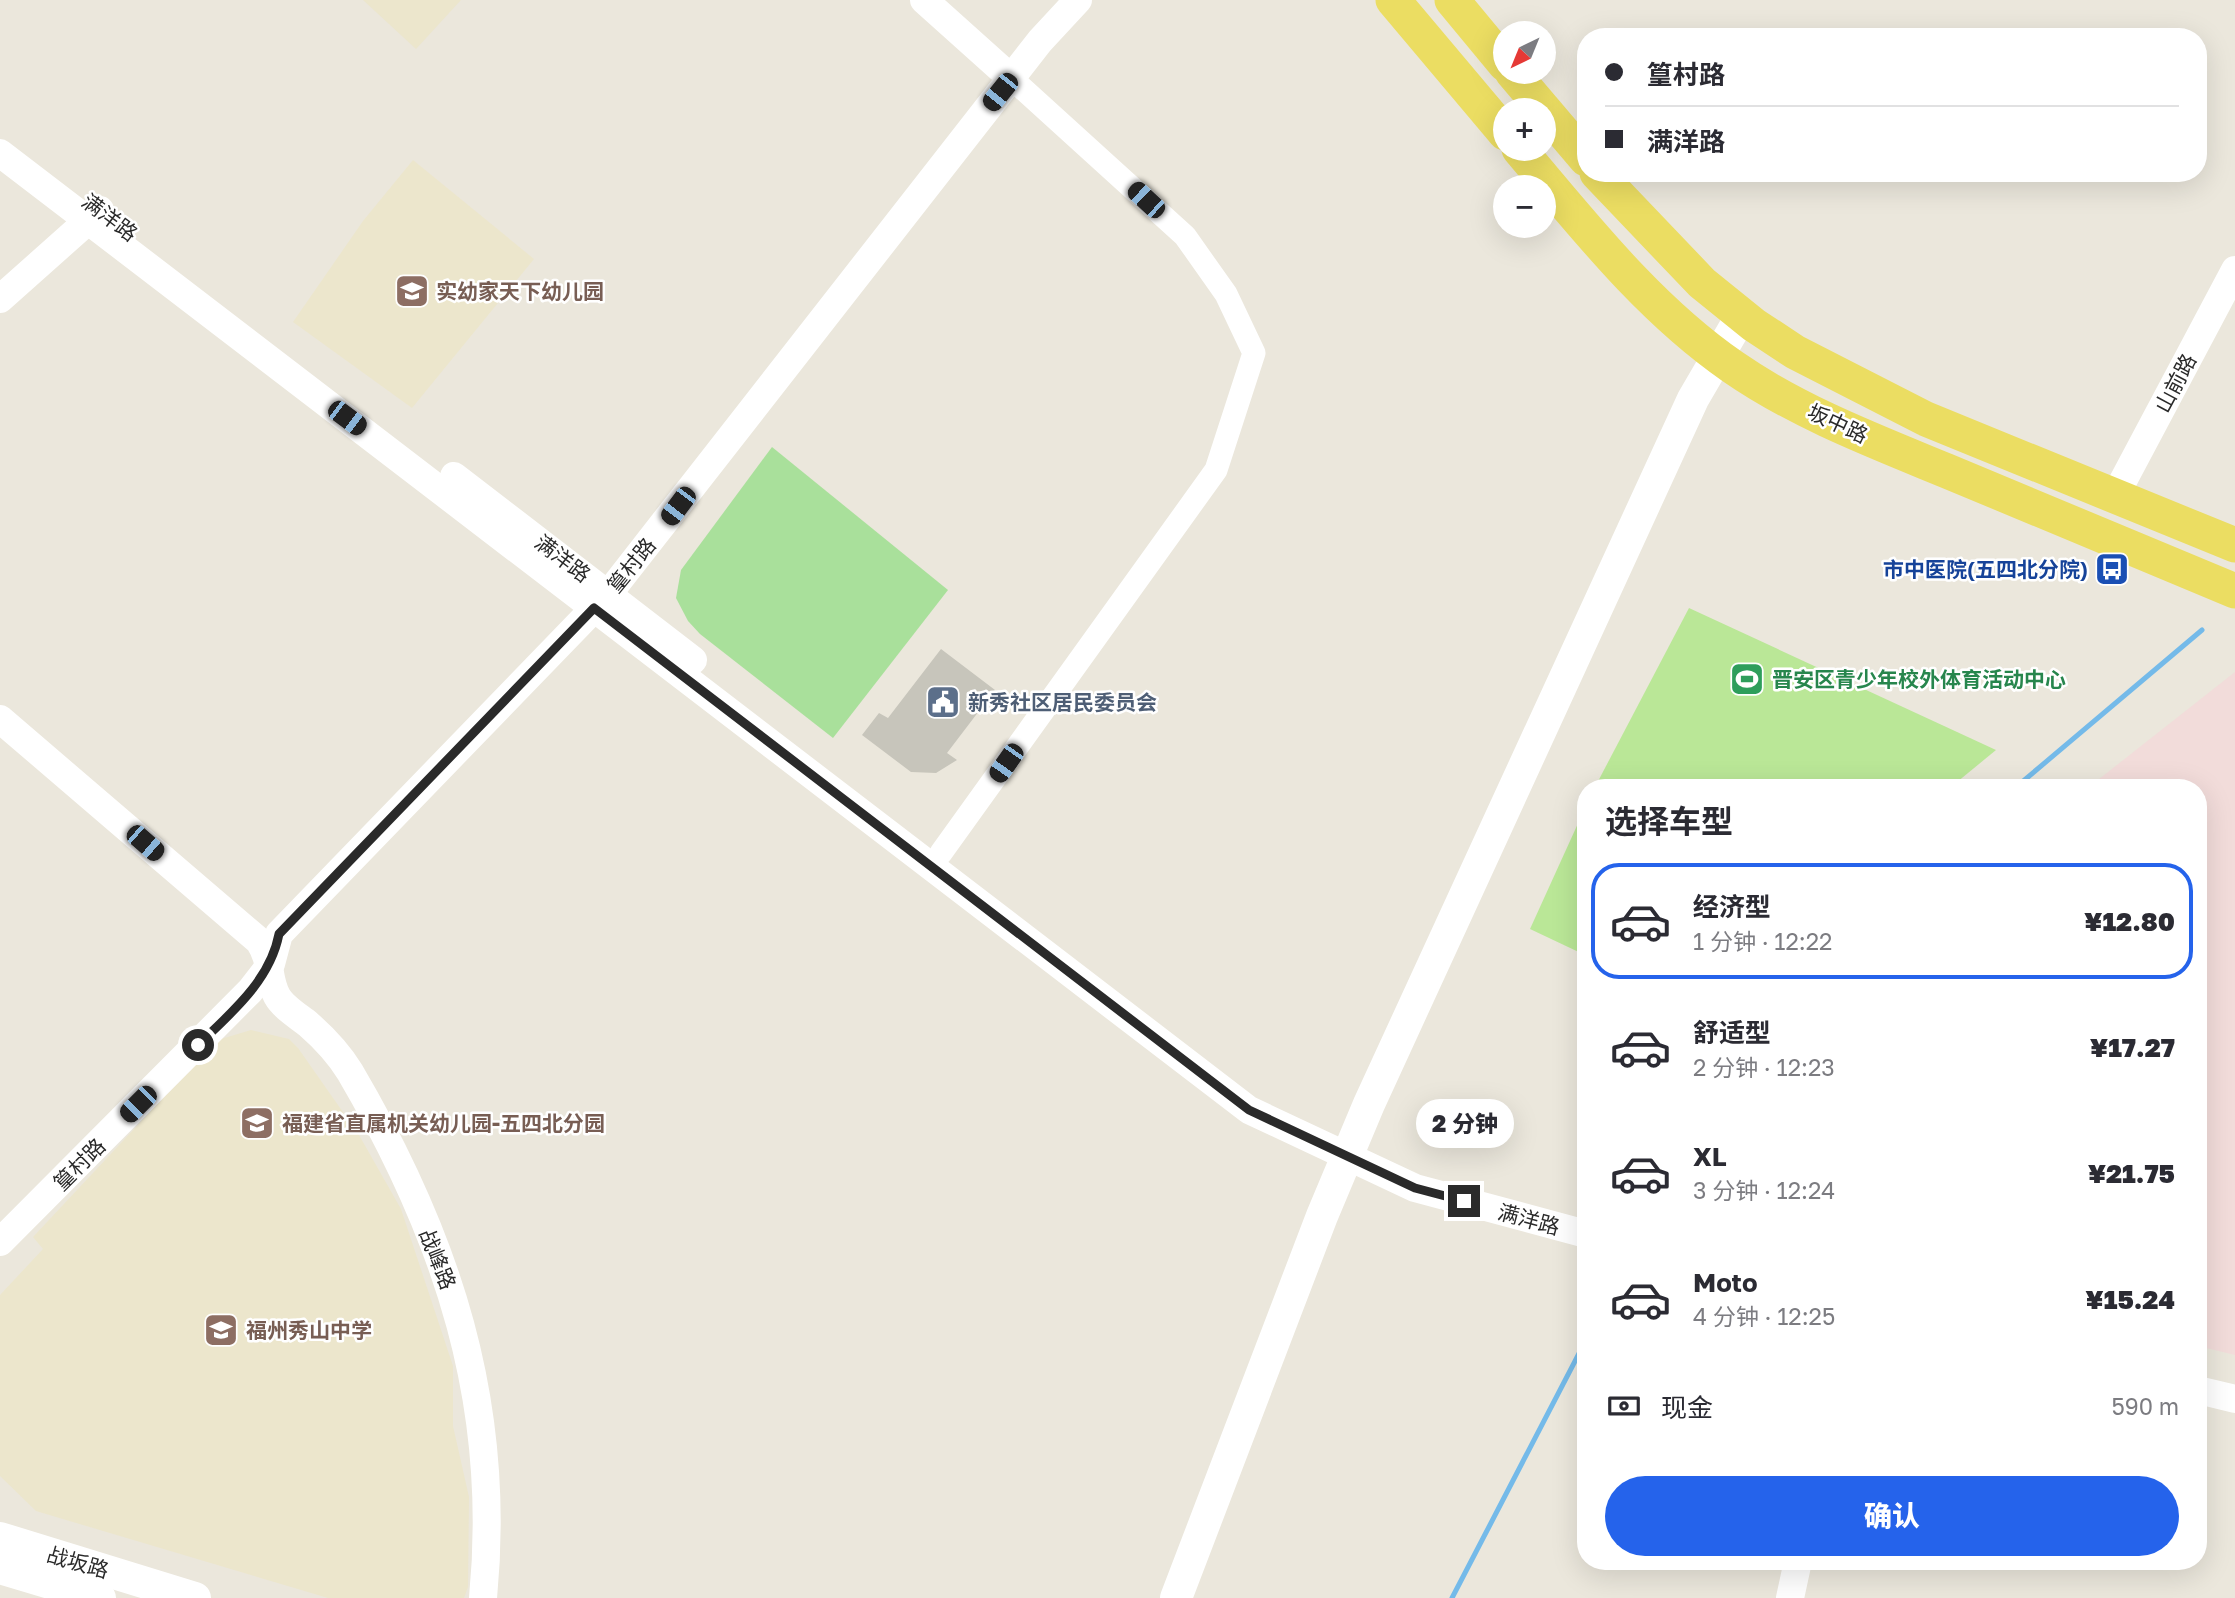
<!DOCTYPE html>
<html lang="zh">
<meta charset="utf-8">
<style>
:root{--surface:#fff;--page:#f2f2f3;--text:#2b2b33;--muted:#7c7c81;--line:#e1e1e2;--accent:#2563eb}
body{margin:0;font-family:"Golos Text","Noto Sans SC",sans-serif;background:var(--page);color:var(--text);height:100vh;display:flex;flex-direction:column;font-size:26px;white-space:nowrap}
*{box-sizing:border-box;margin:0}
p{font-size:23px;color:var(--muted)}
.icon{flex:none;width:38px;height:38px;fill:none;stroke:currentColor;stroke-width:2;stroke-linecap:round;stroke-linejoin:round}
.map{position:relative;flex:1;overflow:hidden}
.drawer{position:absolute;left:1577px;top:779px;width:630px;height:791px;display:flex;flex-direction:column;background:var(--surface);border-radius:28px;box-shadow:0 7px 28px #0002}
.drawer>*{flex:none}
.guide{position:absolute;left:1577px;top:28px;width:630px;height:154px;border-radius:28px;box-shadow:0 7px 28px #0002;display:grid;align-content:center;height:154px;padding:0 28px;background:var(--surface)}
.needle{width:46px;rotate:223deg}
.controls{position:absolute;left:1493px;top:21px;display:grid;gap:14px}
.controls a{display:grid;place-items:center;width:63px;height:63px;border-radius:50%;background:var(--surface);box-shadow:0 7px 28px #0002;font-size:35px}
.end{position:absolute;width:32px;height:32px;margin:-16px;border:9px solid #2a2a2a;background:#fff;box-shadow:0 0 0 4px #fff}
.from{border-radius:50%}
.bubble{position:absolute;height:49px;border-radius:24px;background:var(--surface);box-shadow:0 7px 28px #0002;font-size:23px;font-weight:800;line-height:49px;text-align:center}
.car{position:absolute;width:21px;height:42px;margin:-21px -10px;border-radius:9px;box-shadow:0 0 5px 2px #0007;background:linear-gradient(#222 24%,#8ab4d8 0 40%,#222 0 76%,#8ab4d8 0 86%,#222 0)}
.guide b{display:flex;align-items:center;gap:24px;height:66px;font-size:26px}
.guide b+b{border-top:2px solid var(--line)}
.guide i{width:18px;height:18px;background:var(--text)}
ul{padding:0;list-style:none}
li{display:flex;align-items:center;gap:21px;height:116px;margin:0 14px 10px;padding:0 14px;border:4px solid transparent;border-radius:28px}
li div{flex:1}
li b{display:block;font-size:26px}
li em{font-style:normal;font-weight:800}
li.active{border-color:var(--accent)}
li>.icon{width:63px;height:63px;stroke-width:1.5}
h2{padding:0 28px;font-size:32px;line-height:84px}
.pay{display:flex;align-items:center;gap:18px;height:77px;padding:0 28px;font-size:26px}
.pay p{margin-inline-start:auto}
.action{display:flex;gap:14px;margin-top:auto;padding:14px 28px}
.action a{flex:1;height:80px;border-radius:42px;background:var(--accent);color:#fff;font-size:28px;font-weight:800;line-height:80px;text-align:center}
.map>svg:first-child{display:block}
</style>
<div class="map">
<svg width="2235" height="1598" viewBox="0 0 2235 1598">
<rect width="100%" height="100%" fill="#ebe7dc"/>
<!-- education -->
<g fill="#ece6cc">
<path d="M363 0H461L416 49Z"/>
<path d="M413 160 534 259 412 408 293 322 363 221Z"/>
<path d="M251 1030 289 1039 298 1048 359 1135 401 1209 453 1366V1426L469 1497 468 1587 464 1598H328L36 1511 0 1476V1295L43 1249 33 1237 151 1111 221 1039Z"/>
</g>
<!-- medical -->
<path fill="#f2dcda" d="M2235 672V1355L2198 1346V788L2089 787Z"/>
<!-- green -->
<path fill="#a9e09b" d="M772 447 948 590 833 738 700 634 688 621 676 598 681 570Z"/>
<!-- pitch -->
<g fill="#bae797">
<path d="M1689 608 1996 750 1951 787H1595Z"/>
<path d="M1585 808V955L1530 929Z"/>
</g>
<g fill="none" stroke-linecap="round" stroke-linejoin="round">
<!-- stream -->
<g stroke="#74bae9" stroke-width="5">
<path d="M2015 788 2202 630"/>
<path d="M1452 1598 1586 1340"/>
</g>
</g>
<!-- building -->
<path fill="#c7c5bb" d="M941 649 995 690 947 753 957 760 936 773 911 772 862 735 879 713 888 718Z"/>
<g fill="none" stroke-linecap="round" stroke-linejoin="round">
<!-- minor -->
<path stroke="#fff" stroke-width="23" d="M941 853 1216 470 1254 353 1226 294 1185 236 1011 78"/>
<!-- tertiary -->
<g stroke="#fff" stroke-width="28">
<path d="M924 0 1011 78"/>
<path d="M0 153 1249 1110 1415 1188 1586 1234"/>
<path d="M0 299 100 210"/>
<path d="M454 476 693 660"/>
<path d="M2115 496 2235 270"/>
<path d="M0 719 259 941C273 963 267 978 277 996 283 1007 298 1016 308 1024 324 1038 339 1054 350 1072 448 1239 502 1404 483 1598"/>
<path d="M0 1242 250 991 271 964 279 934 609 593 1040 41 1078 0"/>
<path d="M2198 1390 2235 1399"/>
<path d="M1790 1598 1798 1561"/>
</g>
<!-- secondary -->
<g stroke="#fff" stroke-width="32">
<path d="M0 1538 195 1598"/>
<path d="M0 1568 100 1598"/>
<path d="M1176 1598 1322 1216 1369 1104 1693 399 1742 315"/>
</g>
<!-- primary -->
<g stroke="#ebdd62" stroke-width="35">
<path d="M1393 0 1505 133"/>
<path d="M1452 0 1505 64"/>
<path d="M1512 72 1586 159"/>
<path d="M1519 149C1584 226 1649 309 1733 367 1798 412 1874 441 1947 471 2043 511 2139 551 2235 591"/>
<path d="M1597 173 1702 283 1754 325 1795 352 1926 419 2235 545"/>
</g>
</g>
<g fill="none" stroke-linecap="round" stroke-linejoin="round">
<!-- route -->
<path stroke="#2a2a2a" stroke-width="9" d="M198 1045C231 1013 270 981 279 934L594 608 1249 1110 1415 1188 1464 1201"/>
</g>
<!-- icons -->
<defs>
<g id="school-square" transform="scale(1.75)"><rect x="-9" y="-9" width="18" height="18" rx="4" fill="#8d6e63" stroke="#fff"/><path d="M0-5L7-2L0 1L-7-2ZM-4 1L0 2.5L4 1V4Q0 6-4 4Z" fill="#fff"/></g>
<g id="bus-square" transform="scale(1.75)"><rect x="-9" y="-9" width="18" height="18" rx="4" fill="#1a4fb4" stroke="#fff"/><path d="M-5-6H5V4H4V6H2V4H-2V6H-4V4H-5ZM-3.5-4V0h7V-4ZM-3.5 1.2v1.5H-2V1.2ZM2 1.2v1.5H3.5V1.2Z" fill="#fff"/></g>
<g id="stadium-square" transform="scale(1.75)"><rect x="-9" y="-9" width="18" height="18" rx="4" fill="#2e9e5b" stroke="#fff"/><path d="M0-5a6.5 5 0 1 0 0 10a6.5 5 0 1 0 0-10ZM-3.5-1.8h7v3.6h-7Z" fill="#fff"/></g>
<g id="civic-square" transform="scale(1.75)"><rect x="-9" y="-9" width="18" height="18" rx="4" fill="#5c6f8a" stroke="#fff"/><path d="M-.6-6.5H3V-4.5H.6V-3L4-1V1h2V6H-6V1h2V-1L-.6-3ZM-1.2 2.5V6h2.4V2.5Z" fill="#fff"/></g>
</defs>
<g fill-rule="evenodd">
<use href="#school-square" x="412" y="291"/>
<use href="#bus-square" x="2112" y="569"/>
<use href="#stadium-square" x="1747" y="679"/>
<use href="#civic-square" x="943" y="702"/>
<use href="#school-square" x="257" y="1123"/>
<use href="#school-square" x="221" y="1330"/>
</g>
<g text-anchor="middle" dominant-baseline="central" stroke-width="5" stroke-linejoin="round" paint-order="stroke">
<!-- street labels -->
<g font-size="21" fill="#2a2a2a" stroke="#fff">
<text transform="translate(110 217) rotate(37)">满洋路</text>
<text transform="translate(2175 383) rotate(-62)">山前路</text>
<text transform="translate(1838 423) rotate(25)">坂中路</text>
<text transform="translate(563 558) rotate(37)">满洋路</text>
<text transform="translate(631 565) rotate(-51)">篁村路</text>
<text transform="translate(79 1164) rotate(-45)">篁村路</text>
<text transform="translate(1529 1219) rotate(15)">满洋路</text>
<text transform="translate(438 1259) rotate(68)">战峰路</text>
<text transform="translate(78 1562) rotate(16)">战坂路</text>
</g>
<!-- education labels -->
<g font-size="21" font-weight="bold" fill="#785e54" stroke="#fff" text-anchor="start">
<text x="436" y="291">实幼家天下幼儿园</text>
<text x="282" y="1123">福建省直属机关幼儿园-五四北分园</text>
<text x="246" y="1330">福州秀山中学</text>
</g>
<!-- transit labels -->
<g font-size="21" font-weight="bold" fill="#164399" stroke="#fff" text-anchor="end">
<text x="2088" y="569">市中医院(五四北分院)</text>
</g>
<!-- leisure labels -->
<g font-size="21" font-weight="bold" fill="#27864d" stroke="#fff" text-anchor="start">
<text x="1772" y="679">晋安区青少年校外体育活动中心</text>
</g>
<!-- service labels -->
<g font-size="21" font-weight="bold" fill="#4e5e75" stroke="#fff" text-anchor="start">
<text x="968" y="702">新秀社区居民委员会</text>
</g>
</g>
</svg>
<div class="controls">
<a><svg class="needle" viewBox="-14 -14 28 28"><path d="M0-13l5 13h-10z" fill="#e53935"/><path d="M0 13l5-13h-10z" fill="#7c7c81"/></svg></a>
<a>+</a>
<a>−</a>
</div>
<i class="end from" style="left:198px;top:1045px"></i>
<i class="end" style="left:1464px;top:1201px"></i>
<div class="bubble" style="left:1416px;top:1099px;width:98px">2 分钟</div>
<i class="car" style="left:1000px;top:92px;rotate:219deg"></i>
<i class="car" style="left:1146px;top:200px;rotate:313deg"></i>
<i class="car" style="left:347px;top:418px;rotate:127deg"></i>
<i class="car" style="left:678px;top:506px;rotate:217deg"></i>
<i class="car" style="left:1006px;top:763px;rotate:215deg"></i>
<i class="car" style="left:145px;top:843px;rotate:131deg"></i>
<i class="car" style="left:138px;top:1104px;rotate:225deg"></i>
<div class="guide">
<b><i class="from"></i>篁村路</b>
<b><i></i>满洋路</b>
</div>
<section class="drawer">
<h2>选择车型</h2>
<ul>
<li class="active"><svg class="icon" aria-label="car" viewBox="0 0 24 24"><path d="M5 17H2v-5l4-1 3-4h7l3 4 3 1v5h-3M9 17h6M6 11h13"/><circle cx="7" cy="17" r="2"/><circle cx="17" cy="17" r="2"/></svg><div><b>经济型</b><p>1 分钟 · 12:22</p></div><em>¥12.80</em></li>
<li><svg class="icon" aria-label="car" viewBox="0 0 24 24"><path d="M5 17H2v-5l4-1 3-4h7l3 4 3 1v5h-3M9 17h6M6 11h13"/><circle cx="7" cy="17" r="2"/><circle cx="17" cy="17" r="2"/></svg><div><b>舒适型</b><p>2 分钟 · 12:23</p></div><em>¥17.27</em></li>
<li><svg class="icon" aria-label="car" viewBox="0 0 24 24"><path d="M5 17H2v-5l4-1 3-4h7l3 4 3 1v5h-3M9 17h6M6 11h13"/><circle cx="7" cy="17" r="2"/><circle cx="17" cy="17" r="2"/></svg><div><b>XL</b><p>3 分钟 · 12:24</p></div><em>¥21.75</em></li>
<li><svg class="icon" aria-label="car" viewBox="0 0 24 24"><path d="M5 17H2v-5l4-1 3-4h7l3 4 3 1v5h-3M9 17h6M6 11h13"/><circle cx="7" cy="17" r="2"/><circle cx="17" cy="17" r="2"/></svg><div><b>Moto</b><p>4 分钟 · 12:25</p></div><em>¥15.24</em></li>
</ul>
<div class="pay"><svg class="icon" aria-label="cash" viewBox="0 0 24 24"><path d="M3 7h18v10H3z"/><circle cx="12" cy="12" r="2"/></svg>现金<p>590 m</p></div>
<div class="action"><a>确认</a></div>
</section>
</div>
